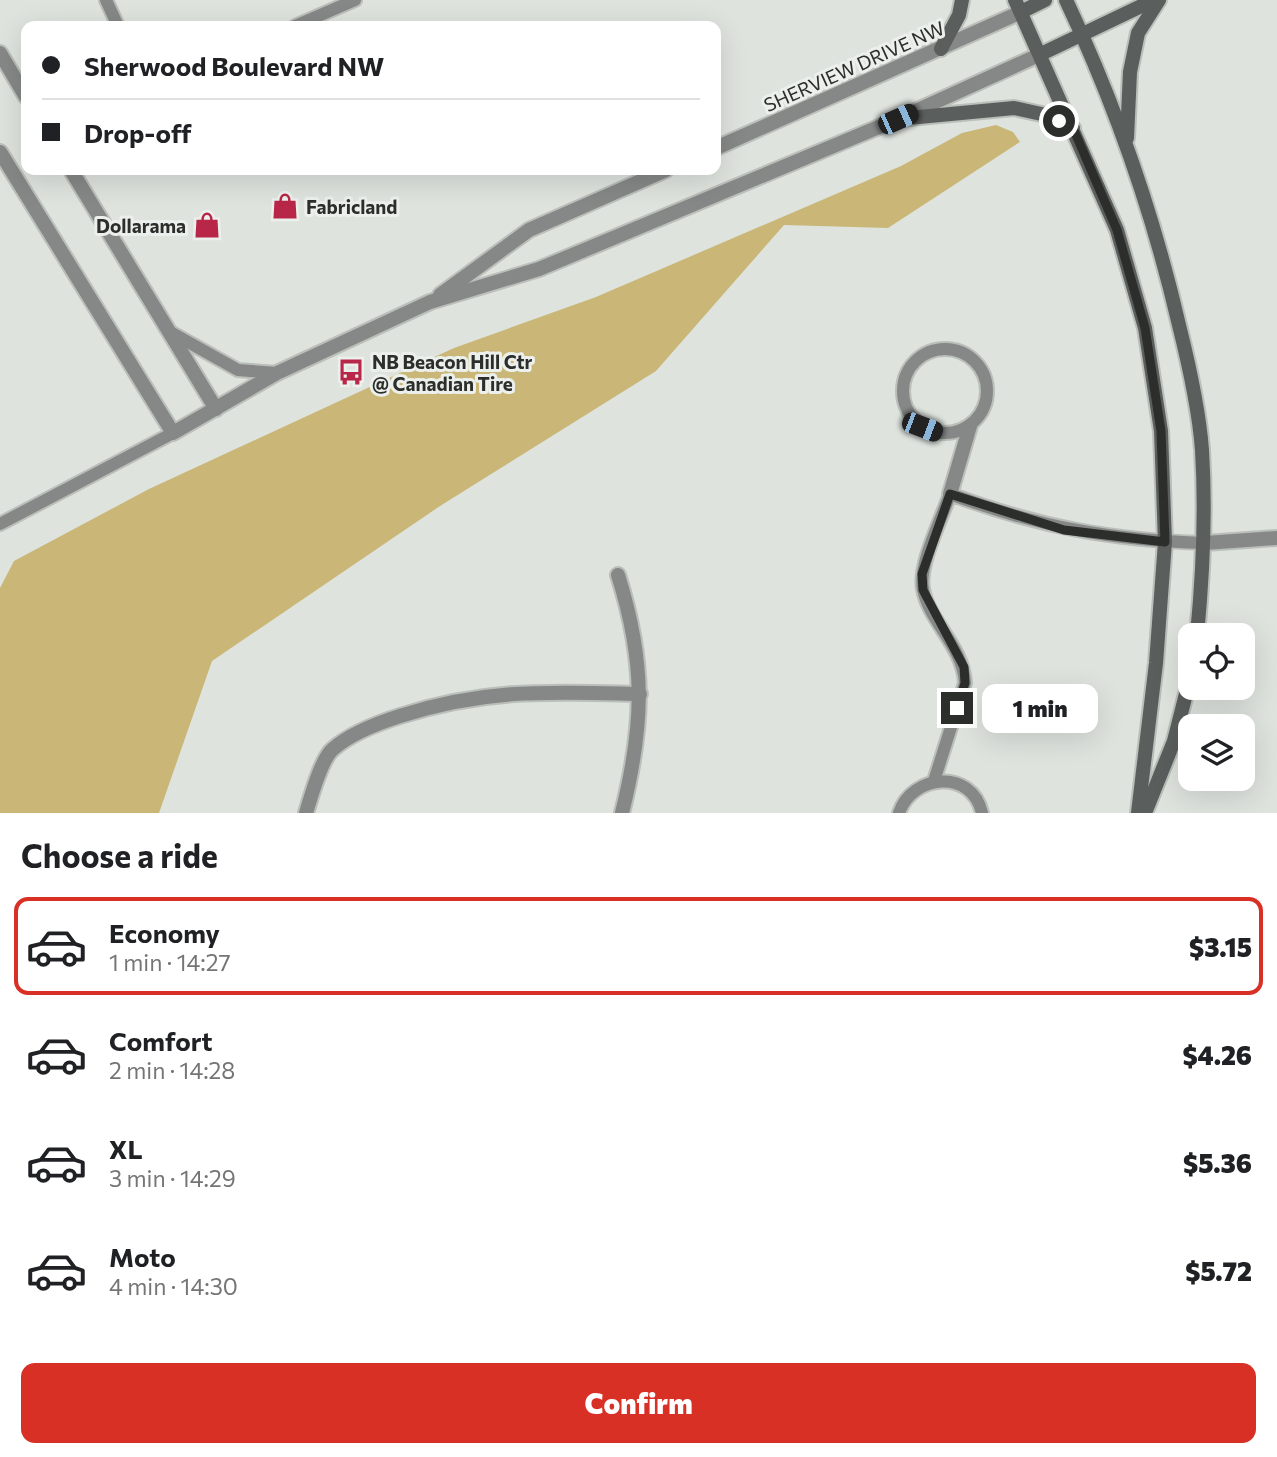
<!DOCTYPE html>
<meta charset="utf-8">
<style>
:root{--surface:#fff;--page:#f2f2f2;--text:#202124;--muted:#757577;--line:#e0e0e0;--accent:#d93025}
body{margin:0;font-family:Commissioner,sans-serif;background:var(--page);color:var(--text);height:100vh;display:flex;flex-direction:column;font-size:26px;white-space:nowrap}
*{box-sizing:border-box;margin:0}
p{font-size:23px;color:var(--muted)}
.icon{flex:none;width:38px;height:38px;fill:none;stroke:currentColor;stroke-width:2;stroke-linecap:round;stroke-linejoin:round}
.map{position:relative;height:813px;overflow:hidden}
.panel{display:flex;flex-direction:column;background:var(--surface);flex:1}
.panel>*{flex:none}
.guide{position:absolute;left:21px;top:21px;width:700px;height:154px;border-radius:14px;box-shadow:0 7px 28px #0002;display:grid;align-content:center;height:154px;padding:0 21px;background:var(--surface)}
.buttons{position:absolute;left:1178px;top:623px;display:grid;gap:14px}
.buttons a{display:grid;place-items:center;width:77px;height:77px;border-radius:14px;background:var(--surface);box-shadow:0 7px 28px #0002;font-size:35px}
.end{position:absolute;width:32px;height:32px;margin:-16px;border:9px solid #2c2e2c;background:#fff;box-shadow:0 0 0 4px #fff}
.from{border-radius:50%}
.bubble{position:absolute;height:49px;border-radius:14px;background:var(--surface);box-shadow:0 7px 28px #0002;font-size:23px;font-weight:800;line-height:49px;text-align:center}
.car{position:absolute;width:21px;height:42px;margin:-21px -10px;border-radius:9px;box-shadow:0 0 5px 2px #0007;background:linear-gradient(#222 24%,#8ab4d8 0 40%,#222 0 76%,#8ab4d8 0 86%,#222 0)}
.guide b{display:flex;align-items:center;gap:24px;height:66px;font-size:26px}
.guide b+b{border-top:2px solid var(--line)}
.guide i{width:18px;height:18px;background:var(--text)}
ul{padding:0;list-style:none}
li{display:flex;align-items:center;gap:21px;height:98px;margin:0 14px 10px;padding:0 7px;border:4px solid transparent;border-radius:14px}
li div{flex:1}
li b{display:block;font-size:26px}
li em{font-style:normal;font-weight:800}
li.current{border-color:var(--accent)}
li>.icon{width:63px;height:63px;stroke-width:1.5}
h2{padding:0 21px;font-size:32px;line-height:84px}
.primary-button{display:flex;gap:14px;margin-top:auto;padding:14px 21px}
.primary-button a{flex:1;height:80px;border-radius:14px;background:var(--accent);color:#fff;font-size:28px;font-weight:800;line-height:80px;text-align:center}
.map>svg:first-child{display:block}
</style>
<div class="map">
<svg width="1277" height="813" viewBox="0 0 1277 813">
<rect width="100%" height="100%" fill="#dee3de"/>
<!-- green -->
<path fill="#cab676" d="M996 125 1013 132 1020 142 888 228 784 225 656 371 440 506 212 661 159 813H0V588L14 561 149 489 454 348 596 297 901 166 962 133Z"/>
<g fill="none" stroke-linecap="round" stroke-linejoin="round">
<!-- lane casing -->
<g stroke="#babfba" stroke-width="16">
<g id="lane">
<path d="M106 0 118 26"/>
<path d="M295 26 355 0"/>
<path d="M172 333 238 370 277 373"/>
<circle cx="945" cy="391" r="42"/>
<path d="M0 524 173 433"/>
<path d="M934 781 965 683C963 646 929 622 923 589 918 565 942 518 950 494 1039 527 1111 540 1205 543"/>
<path d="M899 813C912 774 972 768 982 813"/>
</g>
</g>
<!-- street casing -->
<g stroke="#babfba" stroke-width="18">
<g id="street">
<path d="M0 53 26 97"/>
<path d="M716 148 1021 12"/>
<path d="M0 152 173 433 277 373 430 302 539 269 898 119 1041 54"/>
<path d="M71 170 216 409"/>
<path d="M440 295 529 230 666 170"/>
<path d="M950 494 970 426"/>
<path d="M1205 543 1277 538"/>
<path d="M618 575C646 664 644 724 622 813"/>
<path d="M306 813C311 797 321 759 333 749 351 733 378 723 400 716 487 688 551 692 640 694"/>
</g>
</g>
<!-- secondary casing -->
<g stroke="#babfba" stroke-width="18">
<g id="secondary">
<path d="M1015 0 1117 230 1145 328 1161 431 1165 542 1156 663 1138 813"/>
<path d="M1066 0C1115 104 1153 213 1179 325 1189 365 1199 409 1202 450 1206 513 1203 573 1197 635"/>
<path d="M1021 12 1045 0"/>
<path d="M941 49 959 15 962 0"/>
<path d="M1041 54 1154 0"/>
<path d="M898 119 1014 108 1046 115 1073 128"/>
<path d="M1127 138 1130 72 1138 33 1159 0"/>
<path d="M1145 813 1174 741 1190 678"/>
</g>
</g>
<!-- lane -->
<use href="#lane" stroke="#858887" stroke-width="12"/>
<!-- street -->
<use href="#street" stroke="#858887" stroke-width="14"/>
<!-- secondary -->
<use href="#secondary" stroke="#5a5e5c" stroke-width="14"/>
</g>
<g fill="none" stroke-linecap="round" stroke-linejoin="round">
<!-- route -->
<path stroke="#2c2e2c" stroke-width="9" d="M957 708 965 683 964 667 923 590 922 574 950 494 1064 530 1165 542 1161 431 1145 328 1117 230 1073 128 1059 121"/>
</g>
<!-- icons -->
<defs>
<g id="shop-bare" transform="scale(2.1)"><path d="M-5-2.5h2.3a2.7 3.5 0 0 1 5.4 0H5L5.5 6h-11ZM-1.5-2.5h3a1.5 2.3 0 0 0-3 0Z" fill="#b82648" stroke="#ecf0ec" stroke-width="2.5" paint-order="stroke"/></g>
<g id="bus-bare" transform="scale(2.1)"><path d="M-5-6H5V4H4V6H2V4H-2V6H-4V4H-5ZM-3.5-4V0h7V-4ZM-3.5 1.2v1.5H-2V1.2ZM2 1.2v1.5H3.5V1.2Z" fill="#b82648" stroke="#ecf0ec" stroke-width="2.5" paint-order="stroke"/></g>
</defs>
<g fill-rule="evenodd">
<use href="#shop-bare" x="285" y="206"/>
<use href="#shop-bare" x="207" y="225"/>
<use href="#bus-bare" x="351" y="372"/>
</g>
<g text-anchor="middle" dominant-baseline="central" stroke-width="6" stroke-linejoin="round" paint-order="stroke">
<!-- street labels -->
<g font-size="19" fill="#2c2e2c" stroke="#ecf0ec">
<text transform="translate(854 66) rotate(-24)">SHERVIEW DRIVE NW</text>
</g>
<!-- poi labels -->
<g font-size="19" font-weight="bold" fill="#2c2e2c" stroke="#ecf0ec" text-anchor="start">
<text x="306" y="206">Fabricland</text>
<text x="186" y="225" text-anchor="end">Dollarama</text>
<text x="372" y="361">NB Beacon Hill Ctr<tspan x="372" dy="22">@ Canadian Tire</tspan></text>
</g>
</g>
</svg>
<div class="buttons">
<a><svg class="icon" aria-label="locate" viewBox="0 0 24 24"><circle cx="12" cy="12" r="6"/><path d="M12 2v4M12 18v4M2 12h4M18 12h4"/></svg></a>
<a><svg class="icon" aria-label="layers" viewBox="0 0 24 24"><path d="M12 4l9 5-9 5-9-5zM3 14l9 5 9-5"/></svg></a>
</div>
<i class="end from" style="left:1059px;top:121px"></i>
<i class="end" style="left:957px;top:708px"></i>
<div class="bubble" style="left:982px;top:684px;width:116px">1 min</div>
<i class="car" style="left:898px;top:119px;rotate:66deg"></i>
<i class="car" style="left:922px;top:427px;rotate:111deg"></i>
<div class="guide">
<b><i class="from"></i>Sherwood Boulevard NW</b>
<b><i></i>Drop-off</b>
</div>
</div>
<section class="panel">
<h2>Choose a ride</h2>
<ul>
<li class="current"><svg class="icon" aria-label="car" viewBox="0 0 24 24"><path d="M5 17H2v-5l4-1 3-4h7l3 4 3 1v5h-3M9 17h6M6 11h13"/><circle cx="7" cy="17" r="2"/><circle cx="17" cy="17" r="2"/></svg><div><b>Economy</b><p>1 min · 14:27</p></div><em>$3.15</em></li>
<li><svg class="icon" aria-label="car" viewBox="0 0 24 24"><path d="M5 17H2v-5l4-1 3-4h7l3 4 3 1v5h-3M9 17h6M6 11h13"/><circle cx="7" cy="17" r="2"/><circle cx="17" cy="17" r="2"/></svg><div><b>Comfort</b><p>2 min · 14:28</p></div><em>$4.26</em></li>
<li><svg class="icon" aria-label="car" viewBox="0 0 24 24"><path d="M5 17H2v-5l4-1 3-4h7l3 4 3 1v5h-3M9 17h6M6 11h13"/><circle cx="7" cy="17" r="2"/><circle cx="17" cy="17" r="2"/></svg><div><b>XL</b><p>3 min · 14:29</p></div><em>$5.36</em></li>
<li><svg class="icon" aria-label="car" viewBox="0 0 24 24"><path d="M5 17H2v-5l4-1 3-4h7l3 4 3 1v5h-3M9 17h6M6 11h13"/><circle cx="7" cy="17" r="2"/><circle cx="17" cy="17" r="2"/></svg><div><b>Moto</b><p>4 min · 14:30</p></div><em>$5.72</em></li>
</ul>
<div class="primary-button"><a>Confirm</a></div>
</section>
